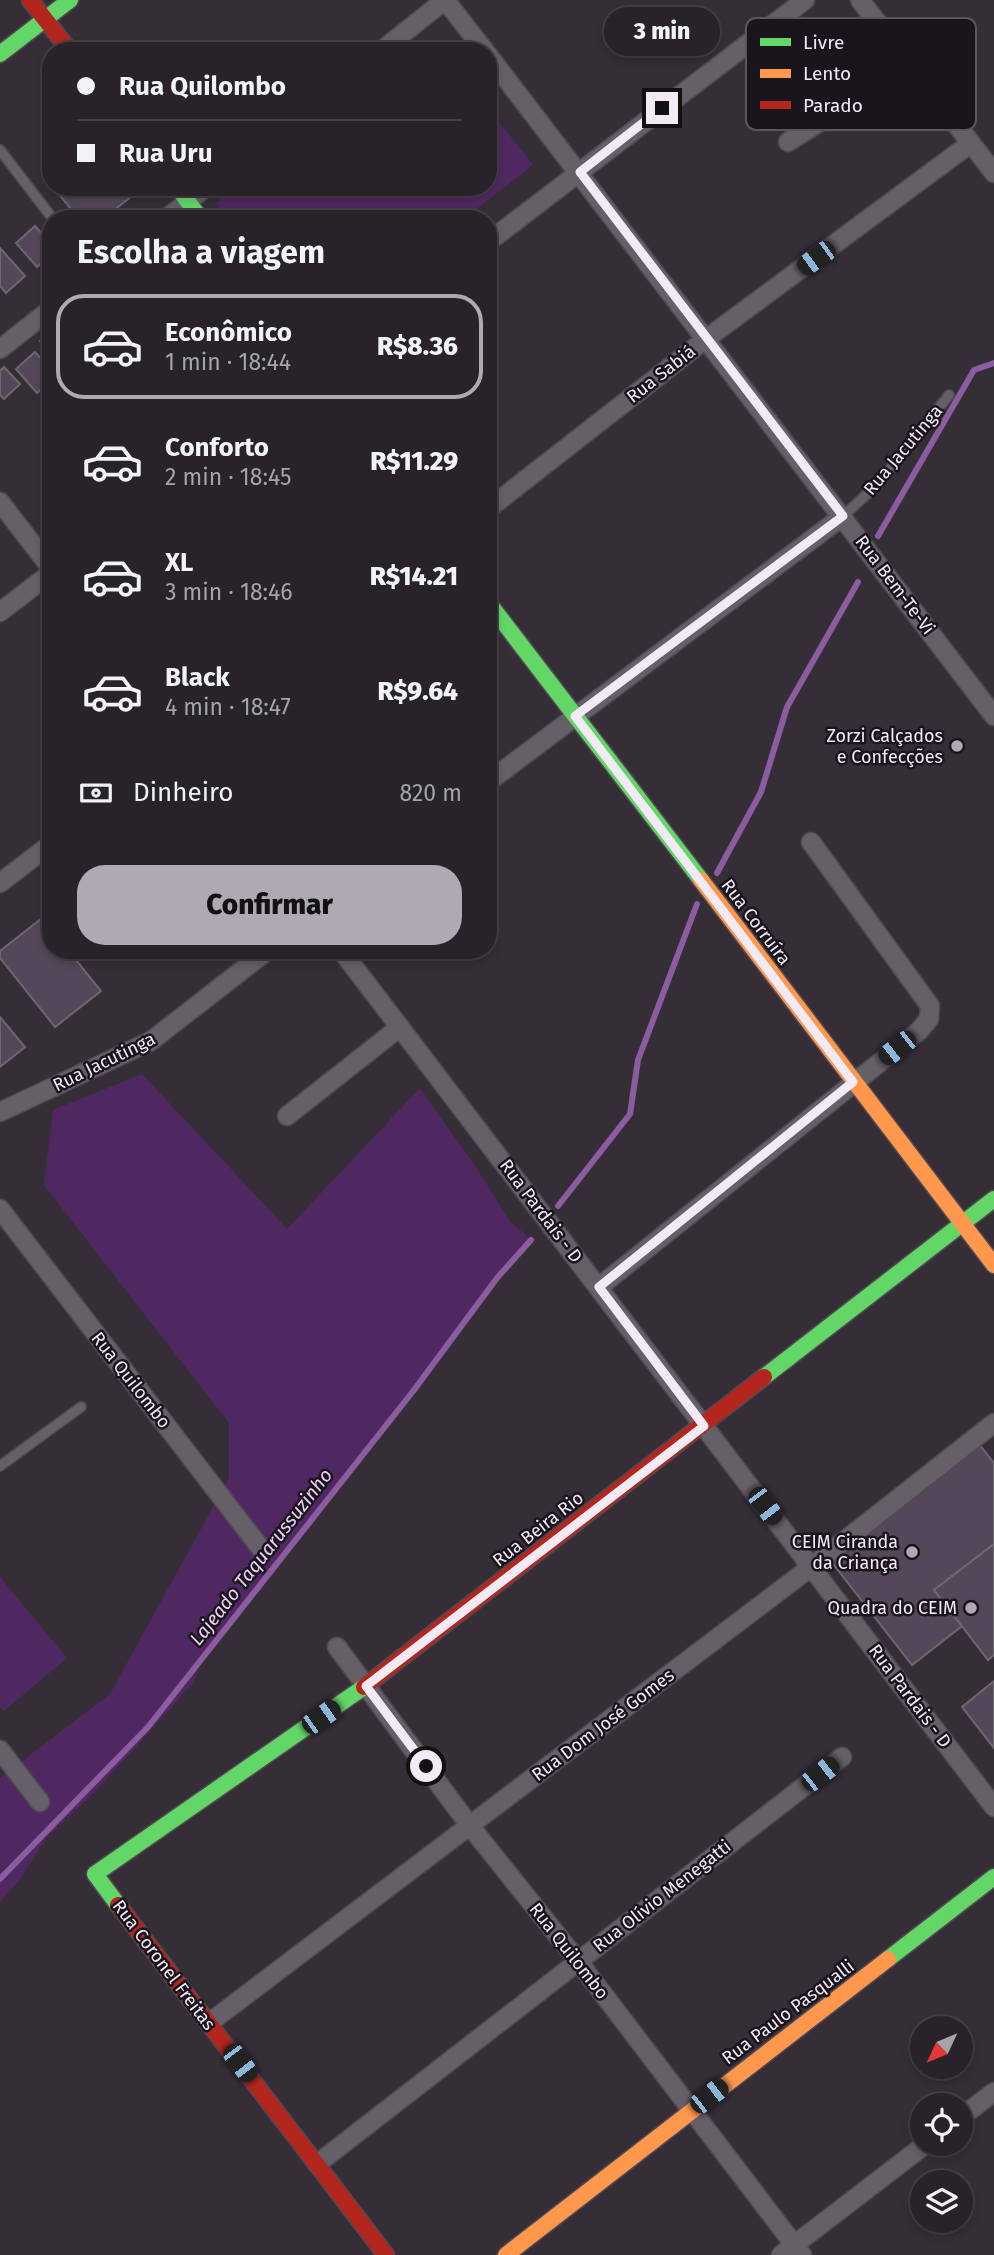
<!DOCTYPE html>
<html lang="pt">
<meta charset="utf-8">
<style>
:root{--surface:#282229;--page:#302a31;--text:#f1f3f6;--muted:#a5a4a8;--line:#443f46;--accent:#b0a9b3}
body{margin:0;font-family:"Fira Sans",sans-serif;background:var(--page);color:var(--text);height:100vh;display:flex;flex-direction:column;font-size:26px;white-space:nowrap}
*{box-sizing:border-box;margin:0}
p{font-size:23px;color:var(--muted)}
.icon{flex:none;width:38px;height:38px;fill:none;stroke:currentColor;stroke-width:2;stroke-linecap:round;stroke-linejoin:round}
.map{position:relative;flex:1;overflow:hidden}
.drawer{position:absolute;left:42px;top:210px;width:455px;height:749px;display:flex;flex-direction:column;background:var(--surface);border-radius:28px;box-shadow:0 4px 10px #0003,0 0 0 2px var(--line)}
.drawer>*{flex:none}
.hud{position:absolute;left:42px;top:42px;width:455px;height:154px;border-radius:28px;box-shadow:0 4px 10px #0003,0 0 0 2px var(--line);display:grid;align-content:center;height:154px;padding:0 35px;background:var(--surface)}
.needle{width:46px;rotate:226deg}
.buttons{position:absolute;left:910px;top:2016px;display:grid;gap:14px}
.buttons a{display:grid;place-items:center;width:63px;height:63px;border-radius:50%;background:var(--surface);box-shadow:0 4px 10px #0003,0 0 0 2px var(--line);font-size:35px}
.end{position:absolute;width:32px;height:32px;margin:-16px;border:9px solid #f2ebf6;background:#111;box-shadow:0 0 0 4px #111}
.from{border-radius:50%}
.bubble{position:absolute;height:49px;border-radius:24px;background:var(--surface);box-shadow:0 4px 10px #0003,0 0 0 2px var(--line);font-size:23px;font-weight:800;line-height:49px;text-align:center}
.car{position:absolute;width:21px;height:42px;margin:-21px -10px;border-radius:9px;box-shadow:0 0 5px 2px #0007;background:linear-gradient(#222 24%,#8ab4d8 0 40%,#222 0 76%,#8ab4d8 0 86%,#222 0)}
.hud b{display:flex;align-items:center;gap:24px;height:66px;font-size:26px}
.hud b+b{border-top:2px solid var(--line)}
.hud i{width:18px;height:18px;background:var(--text)}
ul{padding:0;list-style:none}
li{display:flex;align-items:center;gap:21px;height:105px;margin:0 14px 10px;padding:0 21px;border:4px solid transparent;border-radius:28px}
li div{flex:1}
li b{display:block;font-size:26px}
li em{font-style:normal;font-weight:800}
li.current{border-color:var(--accent)}
li>.icon{width:63px;height:63px;stroke-width:1.5}
h2{padding:0 35px;font-size:32px;line-height:84px}
.pay{display:flex;align-items:center;gap:18px;height:77px;padding:0 35px;font-size:26px}
.pay p{margin-inline-start:auto}
.button{display:flex;gap:14px;margin-top:auto;padding:14px 35px}
.button a{flex:1;height:80px;border-radius:28px;background:var(--accent);color:#111;font-size:28px;font-weight:800;line-height:80px;text-align:center}
.map>svg:first-child{display:block}
</style>
<div class="map">
<svg width="994" height="2255" viewBox="0 0 994 2255">
<rect width="100%" height="100%" fill="#352e37"/>
<!-- green -->
<g fill="#502861">
<path d="M488 108 533 165 464 219H228L216 203 236 187H488Z"/>
<path d="M142 1074 287 1229 420 1088 475 1166 510 1221 531 1240 497 1278 414 1390 200 1661 194 1682 95 1792 46 1838 20 1880 0 1902V1778L110 1694 229 1478V1423L44 1185 53 1110Z"/>
<path d="M0 1577 67 1658 4 1711 0 1707Z"/>
</g>
<g fill="none" stroke-linecap="round" stroke-linejoin="round">
<!-- stream -->
<g stroke="#8c5ca1" stroke-width="6">
<path d="M878 536 974 370 994 363"/>
<path d="M717 873 761 792 787 707 858 582"/>
<path d="M558 1206 630 1114 638 1060 697 904"/>
<path d="M0 1879 148 1727 414 1390 497 1278 531 1240"/>
</g>
</g>
<!-- building -->
<g fill="#544759" stroke="#6d676f" stroke-width="2">
<path d="M53 187H142V188L103 219H79Z"/>
<path d="M35 226 51 244V254L37 267 16 243Z"/>
<path d="M0 248 25 276 6 293 0 286Z"/>
<path d="M51 332V352L40 341Z"/>
<path d="M35 352 51 370V381L37 393 16 369Z"/>
<path d="M4 367 20 384 4 399 0 395V371Z"/>
<path d="M42 918 51 928V950H68L101 991 55 1027 0 958V951Z"/>
<path d="M0 1017 25 1047 0 1067Z"/>
<path d="M979 1444 994 1463V1544L934 1590 962 1626 912 1665 830 1560Z"/>
<path d="M994 1544V1655L988 1660 934 1590Z"/>
<path d="M994 1681V1748L962 1707Z"/>
</g>
<g fill="none" stroke-linecap="round" stroke-linejoin="round">
<!-- lane casing -->
<g stroke="#504952" stroke-width="12">
<g id="lane">
<path d="M0 150 53 219"/>
<path d="M843 516 878 484 949 395"/>
<path d="M0 1466 81 1407"/>
</g>
</g>
<!-- street casing -->
<g stroke="#504952" stroke-width="21">
<g id="street">
<path d="M860 0 994 173"/>
<path d="M381 51 445 0 485 51"/>
<path d="M488 55 994 716"/>
<path d="M788 142 910 65"/>
<path d="M166 219 206 187"/>
<path d="M488 242 805 0"/>
<path d="M0 349 51 309"/>
<path d="M0 502 51 568"/>
<path d="M488 509 706 339 971 143"/>
<path d="M0 612 51 573"/>
<path d="M488 782 843 516"/>
<path d="M0 883 51 844"/>
<path d="M341 950 994 1807"/>
<path d="M0 1112 151 1041 268 950"/>
<path d="M287 1116 400 1027"/>
<path d="M0 1209 262 1550"/>
<path d="M599 1287 919 1031 929 1019 930 1006 811 842"/>
<path d="M337 1647 470 1826 578 1961 802 2255"/>
<path d="M0 1750 40 1802"/>
<path d="M209 2023 811 1567 994 1423"/>
<path d="M961 2117 994 2092"/>
<path d="M317 2164 842 1757"/>
<path d="M781 2255 926 2144"/>
</g>
</g>
<!-- fast casing -->
<g stroke="#504952" stroke-width="19">
<g id="fast">
<path d="M0 54 70 0"/>
<path d="M177 187 201 219"/>
<path d="M488 602 701 880"/>
<path d="M764 1377 994 1199"/>
<path d="M118 1905 95 1874 364 1687"/>
<path d="M888 1959 994 1877"/>
</g>
</g>
<!-- slow casing -->
<g stroke="#504952" stroke-width="19">
<g id="slow">
<path d="M701 880 994 1265"/>
<path d="M506 2255 888 1959"/>
</g>
</g>
<!-- jam casing -->
<g stroke="#504952" stroke-width="19">
<g id="jam">
<path d="M30 0 70 51"/>
<path d="M364 1687 764 1377"/>
<path d="M118 1905 386 2255"/>
</g>
</g>
<!-- lane -->
<use href="#lane" stroke="#655f68" stroke-width="9"/>
<!-- street -->
<use href="#street" stroke="#655f68" stroke-width="18"/>
<!-- fast -->
<use href="#fast" stroke="#63d668" stroke-width="16"/>
<!-- slow -->
<use href="#slow" stroke="#ff974d" stroke-width="16"/>
<!-- jam -->
<use href="#jam" stroke="#b3261e" stroke-width="16"/>
</g>
<g fill="none" stroke-linecap="round" stroke-linejoin="round">
<!-- route -->
<path stroke="#f2ebf6" stroke-width="9" d="M426 1766 366 1686 704 1426 599 1287 853 1082 575 716 843 516 580 172 662 108"/>
</g>
<!-- markers -->
<g fill="#b0a9b3" stroke="#1a151d" stroke-width="2.5">
<circle cx="957" cy="746" r="7"/>
<circle cx="912" cy="1552" r="7"/>
<circle cx="971" cy="1608" r="7"/>
</g>
<g text-anchor="middle" dominant-baseline="central" stroke-width="5" stroke-linejoin="round" paint-order="stroke">
<!-- street labels -->
<g font-size="18" fill="#f2ebf6" stroke="#1a151d">
<text transform="translate(661 374) rotate(-38)">Rua Sabiá</text>
<text transform="translate(903 450) rotate(-50)">Rua Jacutinga</text>
<text transform="translate(895 585) rotate(53)">Rua Bem-Te-Vi</text>
<text transform="translate(756 922) rotate(53)">Rua Corruíra</text>
<text transform="translate(104 1062) rotate(-26)">Rua Jacutinga</text>
<text transform="translate(541 1211) rotate(53)">Rua Pardais - D</text>
<text transform="translate(131 1380) rotate(52)">Rua Quilombo</text>
<text transform="translate(538 1529) rotate(-38)">Rua Beira Rio</text>
<text transform="translate(910 1696) rotate(53)">Rua Pardais - D</text>
<text transform="translate(603 1725) rotate(-37)">Rua Dom José Gomes</text>
<text transform="translate(662 1896) rotate(-38)">Rua Olívio Menegatti</text>
<text transform="translate(569 1951) rotate(52)">Rua Quilombo</text>
<text transform="translate(164 1965) rotate(53)">Rua Coronel Freitas</text>
<text transform="translate(788 2012) rotate(-37)">Rua Paulo Pasqualli</text>
</g>
<!-- poi labels -->
<g font-size="18" fill="#f2ebf6" stroke="#1a151d" text-anchor="end">
<text x="943" y="736">Zorzi Calçados<tspan x="943" dy="21">e Confecções</tspan></text>
<text x="898" y="1542">CEIM Ciranda<tspan x="898" dy="21">da Criança</tspan></text>
<text x="957" y="1608">Quadra do CEIM</text>
</g>
<!-- water labels -->
<g font-size="19" font-style="italic" fill="#ebcff9" stroke="#1a151d">
<text transform="translate(261 1557) rotate(-52)">Lajeado Taquarussuzinho</text>
</g>
</g>
<!-- legend -->
<rect x="746" y="18" width="230" height="112" rx="10" fill="#1a151d" stroke="#5b555e" stroke-width="2"/>
<rect x="760" y="38" width="31" height="8" fill="#63d668"/>
<rect x="760" y="69" width="31" height="9" fill="#ff974d"/>
<rect x="760" y="101" width="31" height="8" fill="#b3261e"/>
<g font-size="19" fill="#f2ebf6">
<text x="803" y="49">Livre</text>
<text x="803" y="80">Lento</text>
<text x="803" y="112">Parado</text>
</g>
</svg>
<div class="buttons">
<a><svg class="needle" viewBox="-14 -14 28 28"><path d="M0-13l5 13h-10z" fill="#e53935"/><path d="M0 13l5-13h-10z" fill="#a5a4a8"/></svg></a>
<a><svg class="icon" aria-label="locate" viewBox="0 0 24 24"><circle cx="12" cy="12" r="6"/><path d="M12 2v4M12 18v4M2 12h4M18 12h4"/></svg></a>
<a><svg class="icon" aria-label="layers" viewBox="0 0 24 24"><path d="M12 4l9 5-9 5-9-5zM3 14l9 5 9-5"/></svg></a>
</div>
<i class="end from" style="left:426px;top:1766px"></i>
<i class="end" style="left:662px;top:108px"></i>
<div class="bubble" style="left:604px;top:7px;width:116px">3 min</div>
<i class="car" style="left:816px;top:258px;rotate:234deg"></i>
<i class="car" style="left:897px;top:1048px;rotate:232deg"></i>
<i class="car" style="left:765px;top:1506px;rotate:143deg"></i>
<i class="car" style="left:321px;top:1717px;rotate:55deg"></i>
<i class="car" style="left:820px;top:1774px;rotate:52deg"></i>
<i class="car" style="left:240px;top:2063px;rotate:143deg"></i>
<i class="car" style="left:709px;top:2096px;rotate:52deg"></i>
<div class="hud">
<b><i class="from"></i>Rua Quilombo</b>
<b><i></i>Rua Uru</b>
</div>
<section class="drawer">
<h2>Escolha a viagem</h2>
<ul>
<li class="current"><svg class="icon" aria-label="car" viewBox="0 0 24 24"><path d="M5 17H2v-5l4-1 3-4h7l3 4 3 1v5h-3M9 17h6M6 11h13"/><circle cx="7" cy="17" r="2"/><circle cx="17" cy="17" r="2"/></svg><div><b>Econômico</b><p>1 min · 18:44</p></div><em>R$8.36</em></li>
<li><svg class="icon" aria-label="car" viewBox="0 0 24 24"><path d="M5 17H2v-5l4-1 3-4h7l3 4 3 1v5h-3M9 17h6M6 11h13"/><circle cx="7" cy="17" r="2"/><circle cx="17" cy="17" r="2"/></svg><div><b>Conforto</b><p>2 min · 18:45</p></div><em>R$11.29</em></li>
<li><svg class="icon" aria-label="car" viewBox="0 0 24 24"><path d="M5 17H2v-5l4-1 3-4h7l3 4 3 1v5h-3M9 17h6M6 11h13"/><circle cx="7" cy="17" r="2"/><circle cx="17" cy="17" r="2"/></svg><div><b>XL</b><p>3 min · 18:46</p></div><em>R$14.21</em></li>
<li><svg class="icon" aria-label="car" viewBox="0 0 24 24"><path d="M5 17H2v-5l4-1 3-4h7l3 4 3 1v5h-3M9 17h6M6 11h13"/><circle cx="7" cy="17" r="2"/><circle cx="17" cy="17" r="2"/></svg><div><b>Black</b><p>4 min · 18:47</p></div><em>R$9.64</em></li>
</ul>
<div class="pay"><svg class="icon" aria-label="cash" viewBox="0 0 24 24"><path d="M3 7h18v10H3z"/><circle cx="12" cy="12" r="2"/></svg>Dinheiro<p>820 m</p></div>
<div class="button"><a>Confirmar</a></div>
</section>
</div>
